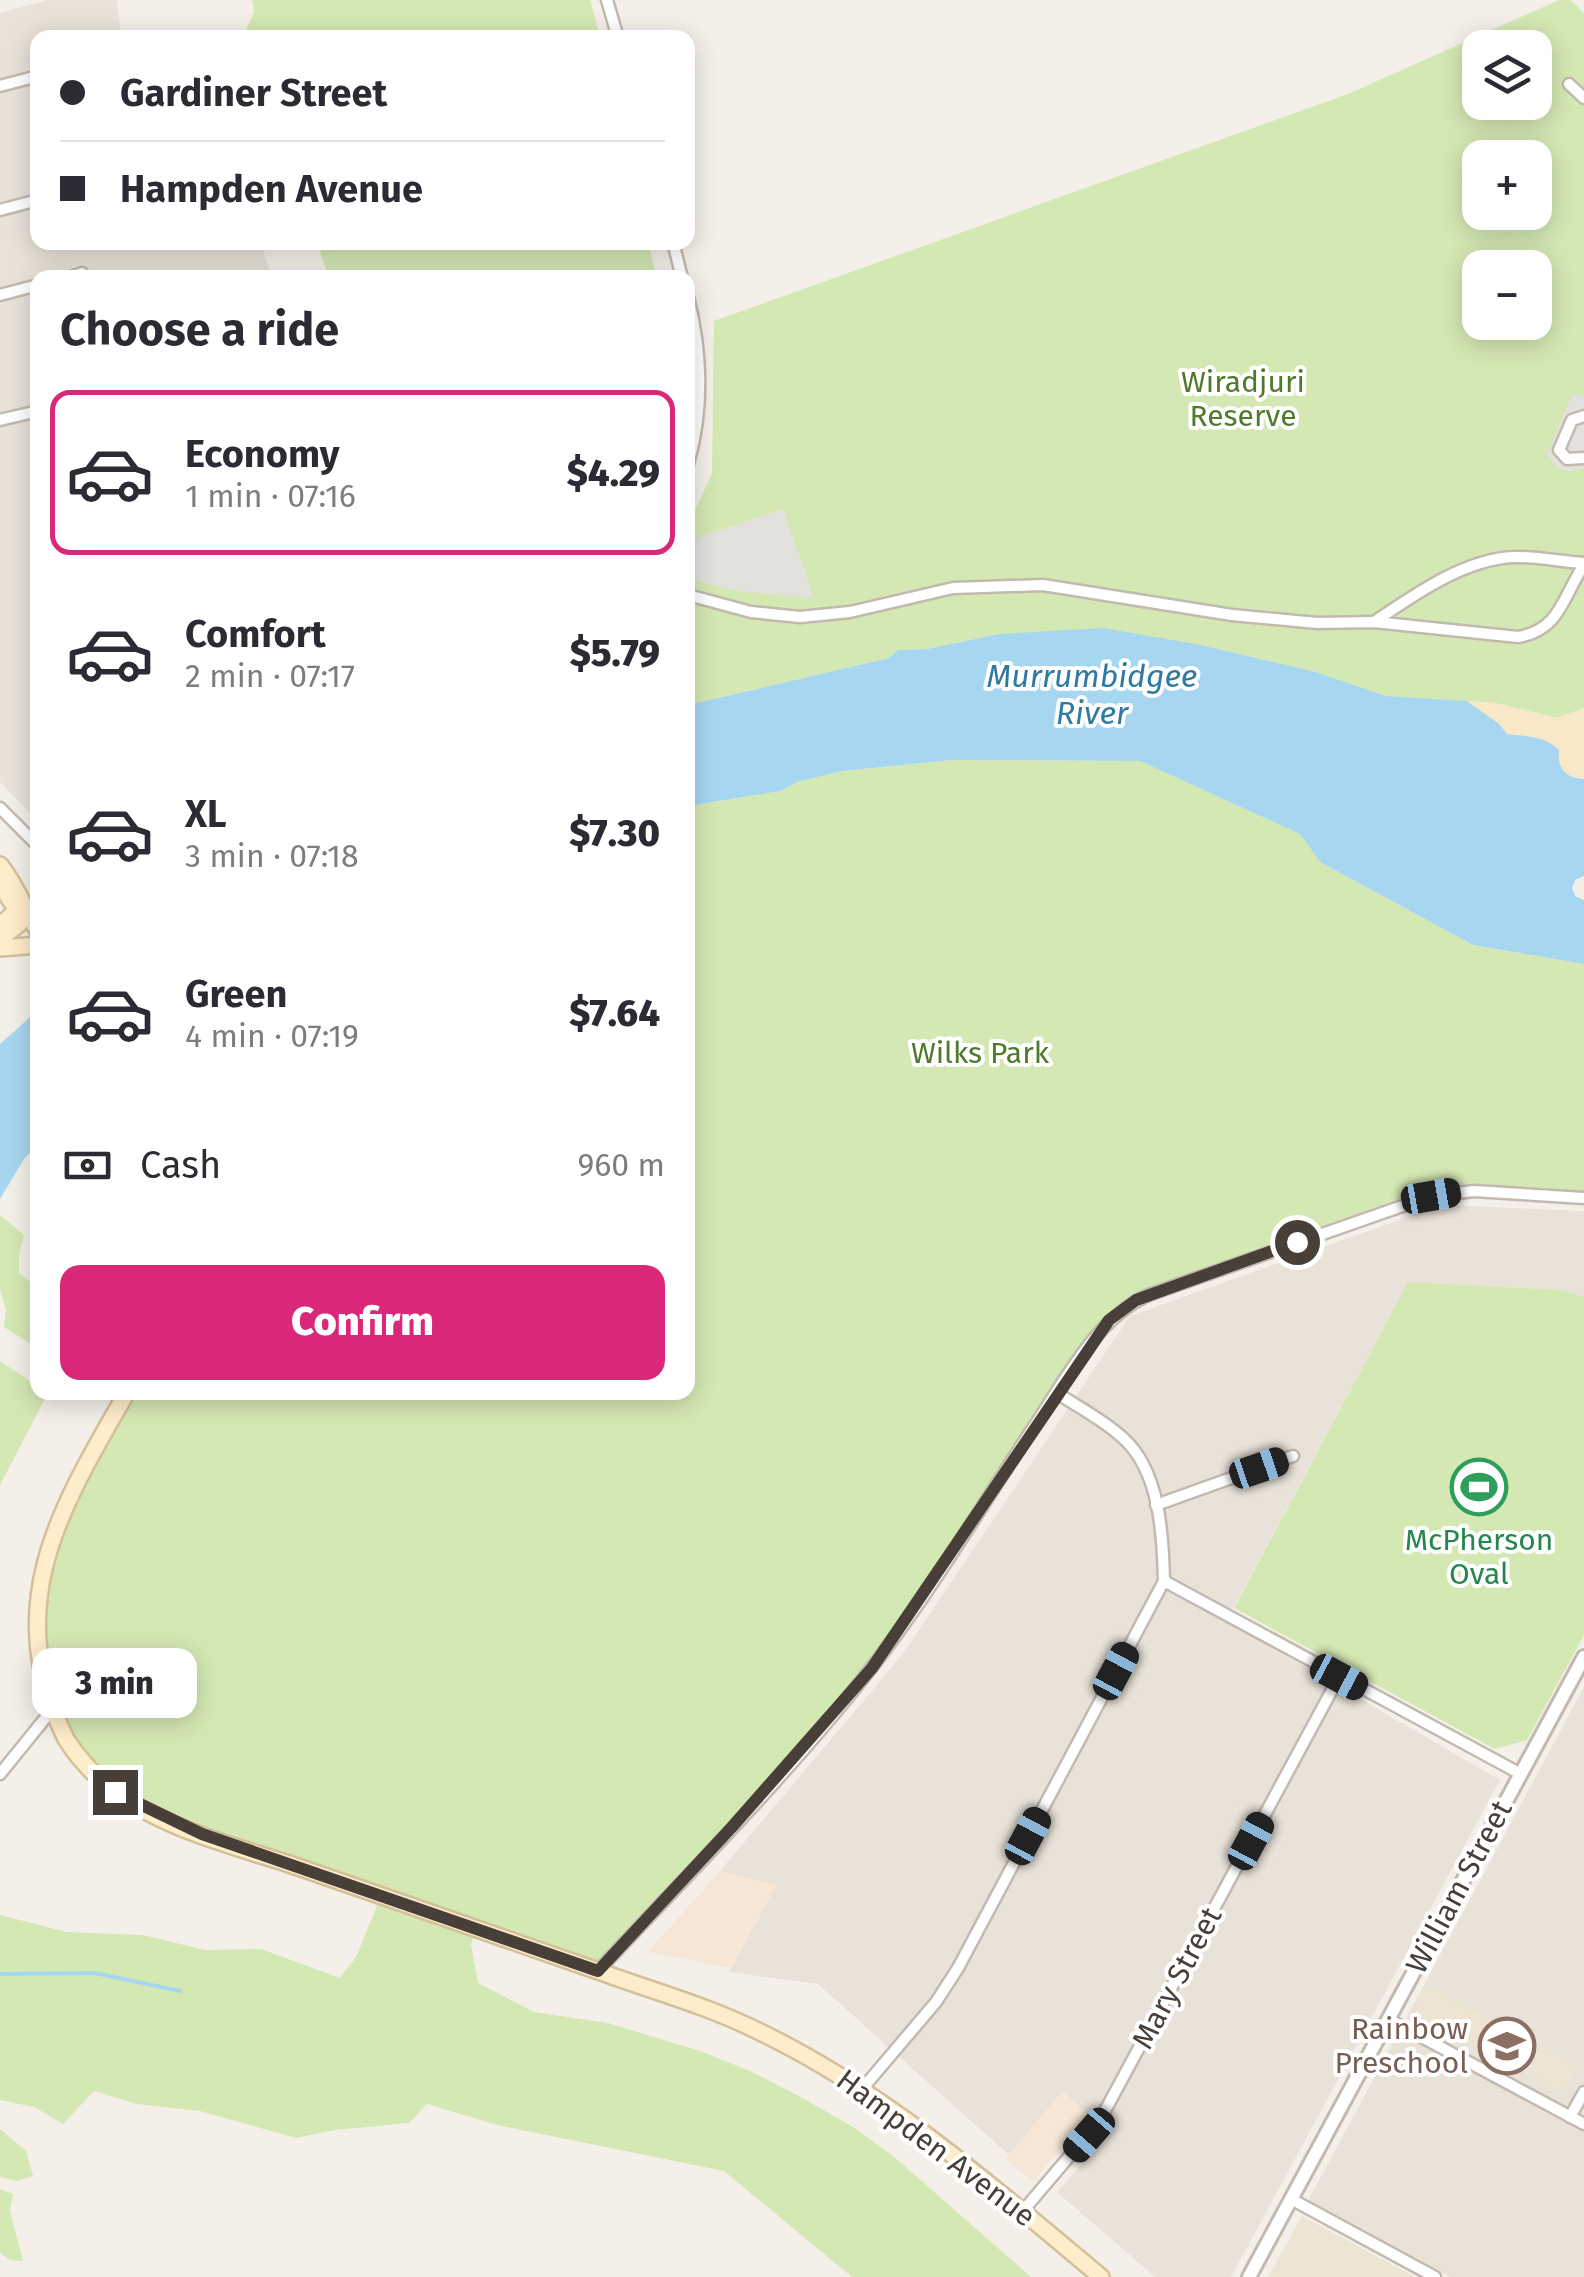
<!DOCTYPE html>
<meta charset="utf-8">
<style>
:root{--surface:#fff;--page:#f2f2f3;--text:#2b2b33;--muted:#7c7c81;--line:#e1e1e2;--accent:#db2777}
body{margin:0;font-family:"Fira Sans",sans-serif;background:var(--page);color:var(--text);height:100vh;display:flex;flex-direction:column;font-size:38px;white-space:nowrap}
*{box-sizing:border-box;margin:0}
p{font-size:32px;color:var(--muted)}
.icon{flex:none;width:55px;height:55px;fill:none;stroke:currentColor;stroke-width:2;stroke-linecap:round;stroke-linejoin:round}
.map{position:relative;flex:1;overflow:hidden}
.panel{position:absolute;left:30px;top:270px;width:665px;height:1130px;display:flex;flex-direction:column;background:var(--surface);border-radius:20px;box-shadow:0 5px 25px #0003}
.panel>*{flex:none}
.hud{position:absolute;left:30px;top:30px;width:665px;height:220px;border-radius:20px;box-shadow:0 5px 25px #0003;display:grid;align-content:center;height:220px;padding:0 30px;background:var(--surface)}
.controls{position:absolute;left:1462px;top:30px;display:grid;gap:20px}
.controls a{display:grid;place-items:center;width:90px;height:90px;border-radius:20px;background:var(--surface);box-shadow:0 5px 25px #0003;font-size:50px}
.end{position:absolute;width:45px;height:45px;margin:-22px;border:12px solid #484038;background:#fff;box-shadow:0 0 0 5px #fff}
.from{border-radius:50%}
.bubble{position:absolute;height:70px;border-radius:20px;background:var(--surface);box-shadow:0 5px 25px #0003;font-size:32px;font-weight:800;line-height:70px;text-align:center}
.car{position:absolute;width:30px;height:60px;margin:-30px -15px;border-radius:12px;box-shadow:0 0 8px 2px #0007;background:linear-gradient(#222 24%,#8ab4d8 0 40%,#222 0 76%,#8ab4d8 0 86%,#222 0)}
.hud b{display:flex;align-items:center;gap:35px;height:95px;font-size:38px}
.hud b+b{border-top:2px solid var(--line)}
.hud i{width:25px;height:25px;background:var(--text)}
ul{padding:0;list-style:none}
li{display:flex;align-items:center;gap:30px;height:165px;margin:0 20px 15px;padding:0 10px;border:5px solid transparent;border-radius:20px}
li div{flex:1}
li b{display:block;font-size:38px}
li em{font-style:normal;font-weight:800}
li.on{border-color:var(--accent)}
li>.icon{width:90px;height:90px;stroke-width:1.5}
h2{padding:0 30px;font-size:45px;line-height:120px}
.pay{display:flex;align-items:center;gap:25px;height:110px;padding:0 30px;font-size:38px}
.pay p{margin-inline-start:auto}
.primary-button{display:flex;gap:20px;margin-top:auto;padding:20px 30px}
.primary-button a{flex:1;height:115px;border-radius:20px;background:var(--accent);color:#fff;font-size:40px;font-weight:800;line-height:115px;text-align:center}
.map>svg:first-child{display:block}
</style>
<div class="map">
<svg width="1584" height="2277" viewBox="0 0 1584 2277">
<rect width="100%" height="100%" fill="#f4f0e9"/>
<!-- residential -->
<g fill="#e8e2d8">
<path d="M48 0H117L121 37 38 38V242L261 243 272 277 38 278 37 820 0 782V13Z"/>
<path d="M1441 1205 1584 1211V1297L1561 1290 1408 1282 1226 1621 1500 1780 1231 2277H1155L1057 2192 1109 2133 1062 2092 1009 2155 818 1984 729 1972 776 1885 720 1871 903 1654 1130 1316Z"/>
<path d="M1584 1687V2277H1450L1308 2201Z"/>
</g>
<!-- commercial -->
<g fill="#f5e6d5">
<path d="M720 1871 777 1885 731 1968 648 1952Z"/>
<path d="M1063 2091 1089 2115 1033 2182 1005 2159Z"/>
</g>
<!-- education -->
<g fill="#ede4d4">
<path d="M1426 1984 1578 2066 1563 2094 1411 2012Z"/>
<path d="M1302 2216 1415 2277H1268Z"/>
</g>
<!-- green -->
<g fill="#d4e8b3" fill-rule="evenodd">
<path d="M252 0H590L600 37H247L245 32 254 12Z"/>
<path d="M1559 0H1571L1584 13V708L1557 718 1495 703 1386 696 1316 672 1201 645 999 634 927 649 898 650 889 658 688 705V526L712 473 714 321 1348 94ZM1480 48H1535V102H1480ZM1480 158H1535V212H1480ZM1480 268H1535V322H1480Z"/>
<path d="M609 243 610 247 627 243H649L656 277H329L317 243Z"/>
<path d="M953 760 1140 761 1300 834 1320 862 1473 945 1584 964V1198L1452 1193 1151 1294 1109 1320 872 1668 598 1971 475 1929 471 1944 478 1983 534 2012 608 2023 700 2051 750 2071 799 2096 853 2127 892 2155 1031 2277H852L724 2171 497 2125 427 2104 409 2123 335 2130 296 2138 200 2111 137 2104 94 2091 63 2124 34 2107 0 2100V1915L67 1932 143 1935 205 1950 261 1949 340 1978 356 1957 381 1896 201 1834 115 1792 68 1741 31 1641V1603L35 1571 59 1512 127 1393 688 1392V806L781 791 797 782 842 771Z"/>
<path d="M0 1215 24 1235 19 1254V1273L30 1282 37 1278V1348L4 1327 6 1310 0 1289Z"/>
<path d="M1408 1282 1561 1290 1584 1297V1635L1527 1740 1495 1749 1234 1608Z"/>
<path d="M0 1361 37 1386 38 1392 48 1393 0 1485Z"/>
<path d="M0 2129 26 2151 33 2176 18 2181 0 2177Z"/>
<path d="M0 2189 13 2194 10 2211 23 2261 10 2260 0 2253Z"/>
</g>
<!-- sand -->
<path fill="#f7e9c7" d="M1467 701 1495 703 1557 718 1584 708V779C1561 778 1548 753 1533 737L1507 734Z"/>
<!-- parking -->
<g fill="#e3e1de">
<path d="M1572 395 1584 396V468L1566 471 1556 467 1547 454Z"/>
<path d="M783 509 814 598 738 591 691 580 688 541Z"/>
</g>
<!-- water -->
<g fill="#a7d7f0">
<path d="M1103 628 1201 645 1316 672 1386 696 1467 701 1499 724 1507 734C1525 736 1546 736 1559 750 1557 769 1566 778 1584 779V876L1575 880 1572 888 1575 896 1584 900V964L1473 945 1320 862 1300 834 1140 761 953 760 842 771 797 782 781 791 688 806V705L889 658 898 650 927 649 999 634Z"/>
<path d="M37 1011V1145L24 1159 0 1199V1044Z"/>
</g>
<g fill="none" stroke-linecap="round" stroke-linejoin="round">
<!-- stream -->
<path stroke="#a7d7f0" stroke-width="4" d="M0 1974 95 1973 180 1991"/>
<!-- minor casing -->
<g stroke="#c3baaf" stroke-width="15">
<g id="minor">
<path d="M607 0 618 38"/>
<path d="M1569 84 1584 98"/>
<path d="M0 86 38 76"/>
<path d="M0 210 38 200"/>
<path d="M673 242 682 278"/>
<path d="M67 278 82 273"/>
<path d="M0 295 38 285"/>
<path d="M688 297C702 351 704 410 688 464"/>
<path d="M1584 416 1572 420 1559 450 1567 459 1584 458"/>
<path d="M0 420 38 411"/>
<path d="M688 595 751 612 800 617 850 612 953 588 1043 585 1232 615 1317 623 1374 622 1518 637C1561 630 1563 595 1584 565"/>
<path d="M1374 622C1414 595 1464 559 1514 557 1537 556 1561 562 1584 563"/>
<path d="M0 808 38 846"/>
<path d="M1156 1505 1293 1456"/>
<path d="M1164 1581 1519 1773"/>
<path d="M0 1774 51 1711"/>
<path d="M598 1971C689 1873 790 1773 872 1667 931 1592 980 1508 1033 1428 1065 1381 1096 1317 1151 1294L1431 1196 1474 1191 1584 1198"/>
<path d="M1388 2019 1584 2124"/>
<path d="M863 2088 936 2002 958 1968 1164 1581C1163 1535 1160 1471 1123 1438 1104 1420 1078 1407 1057 1393"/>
<path d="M1570 2117 1584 2092"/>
<path d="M1291 2199 1435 2277"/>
<path d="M1022 2212 1100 2120 1339 1677"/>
</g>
</g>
<!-- tertiary casing -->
<g stroke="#c3baaf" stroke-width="18">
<path id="tertiary" d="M1249 2277 1584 1657"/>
</g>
<!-- secondary casing -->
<g stroke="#d3c09a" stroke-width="20">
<g id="secondary">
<path d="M0 865C17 886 24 908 38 931"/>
<path d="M0 884 12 903 27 912"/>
<path d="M0 925 13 914 27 912"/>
<path d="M0 939 19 924 27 912"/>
<path d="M0 948 38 945"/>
<path d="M127 1392C60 1509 0 1604 66 1739 78 1758 96 1777 113 1790 166 1831 240 1847 301 1868 402 1903 504 1938 604 1973 656 1992 710 2007 758 2031 887 2093 992 2186 1101 2277"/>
</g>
</g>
<!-- minor -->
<use href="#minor" stroke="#fff" stroke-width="10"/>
<!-- tertiary -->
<use href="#tertiary" stroke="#fff" stroke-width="12"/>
<!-- secondary -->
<use href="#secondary" stroke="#feedca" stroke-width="15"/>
</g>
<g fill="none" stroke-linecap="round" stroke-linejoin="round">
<!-- route -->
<path stroke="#484038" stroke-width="12" d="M115 1792 202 1834 598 1971 732 1827 872 1668 1109 1320 1136 1300 1297 1242"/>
</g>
<!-- icons -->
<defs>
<g id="stadium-ring" transform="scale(2.875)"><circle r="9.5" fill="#fff" stroke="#2e9e5b" stroke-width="1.5"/><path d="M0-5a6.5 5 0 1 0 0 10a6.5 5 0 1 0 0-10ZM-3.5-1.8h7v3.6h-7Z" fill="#2e9e5b"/></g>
<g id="school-ring" transform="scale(2.875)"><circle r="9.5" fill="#fff" stroke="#8d6e63" stroke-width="1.5"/><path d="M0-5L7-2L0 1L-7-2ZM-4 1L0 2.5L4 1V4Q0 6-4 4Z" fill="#8d6e63"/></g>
</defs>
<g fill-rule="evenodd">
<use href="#stadium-ring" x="1479" y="1487"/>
<use href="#school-ring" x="1507" y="2046"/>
</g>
<g text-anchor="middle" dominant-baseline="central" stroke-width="8" stroke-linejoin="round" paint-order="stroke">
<!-- park labels -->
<g font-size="30" fill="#4f7a2b" stroke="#fff">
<text x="1243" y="382">Wiradjuri<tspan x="1243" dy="34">Reserve</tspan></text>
<text x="980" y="1053">Wilks Park</text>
</g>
<!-- leisure labels -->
<g font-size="30" fill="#27864d" stroke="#fff">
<text x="1479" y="1540">McPherson<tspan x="1479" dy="34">Oval</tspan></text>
</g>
<!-- street labels -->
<g font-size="30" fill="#484038" stroke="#fff">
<text transform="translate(1459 1887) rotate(-62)">William Street</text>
<text transform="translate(1177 1978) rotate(-62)">Mary Street</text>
<text transform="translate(936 2148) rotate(37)">Hampden Avenue</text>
</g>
<!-- education labels -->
<g font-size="30" fill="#785e54" stroke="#fff" text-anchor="end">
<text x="1468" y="2029">Rainbow<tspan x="1468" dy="34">Preschool</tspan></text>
</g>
<!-- water labels -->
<g font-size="32" font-style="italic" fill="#2f7aa3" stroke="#fff">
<text x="1092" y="676">Murrumbidgee<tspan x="1092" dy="37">River</tspan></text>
</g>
</g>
</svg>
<div class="controls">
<a><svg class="icon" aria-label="layers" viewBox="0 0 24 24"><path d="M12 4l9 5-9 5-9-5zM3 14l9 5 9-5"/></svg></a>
<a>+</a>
<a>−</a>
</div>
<i class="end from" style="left:1297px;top:1242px"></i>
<i class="end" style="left:115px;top:1792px"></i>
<div class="bubble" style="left:32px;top:1648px;width:165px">3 min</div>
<i class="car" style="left:1431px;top:1196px;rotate:80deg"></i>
<i class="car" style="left:1259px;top:1468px;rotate:71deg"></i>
<i class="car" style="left:1116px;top:1671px;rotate:28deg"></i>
<i class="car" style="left:1339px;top:1677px;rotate:118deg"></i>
<i class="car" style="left:1028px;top:1836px;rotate:28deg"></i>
<i class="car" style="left:1251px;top:1841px;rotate:28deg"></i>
<i class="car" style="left:1089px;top:2135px;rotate:221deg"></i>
<div class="hud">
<b><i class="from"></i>Gardiner Street</b>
<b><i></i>Hampden Avenue</b>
</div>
<section class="panel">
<h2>Choose a ride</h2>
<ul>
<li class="on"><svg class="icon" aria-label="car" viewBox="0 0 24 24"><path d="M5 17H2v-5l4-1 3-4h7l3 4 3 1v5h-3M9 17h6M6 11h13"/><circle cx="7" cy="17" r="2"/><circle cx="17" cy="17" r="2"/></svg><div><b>Economy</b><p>1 min · 07:16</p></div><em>$4.29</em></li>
<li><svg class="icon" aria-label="car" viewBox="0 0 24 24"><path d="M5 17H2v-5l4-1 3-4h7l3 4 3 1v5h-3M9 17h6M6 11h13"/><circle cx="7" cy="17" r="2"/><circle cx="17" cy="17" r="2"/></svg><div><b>Comfort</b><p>2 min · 07:17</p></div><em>$5.79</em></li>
<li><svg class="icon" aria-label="car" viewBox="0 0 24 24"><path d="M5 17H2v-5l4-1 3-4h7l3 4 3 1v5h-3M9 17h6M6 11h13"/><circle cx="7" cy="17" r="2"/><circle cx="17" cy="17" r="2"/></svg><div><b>XL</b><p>3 min · 07:18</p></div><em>$7.30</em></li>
<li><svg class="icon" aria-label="car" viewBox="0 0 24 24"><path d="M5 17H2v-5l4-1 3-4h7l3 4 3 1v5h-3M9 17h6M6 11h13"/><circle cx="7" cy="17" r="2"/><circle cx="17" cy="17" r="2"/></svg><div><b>Green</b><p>4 min · 07:19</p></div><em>$7.64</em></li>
</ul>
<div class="pay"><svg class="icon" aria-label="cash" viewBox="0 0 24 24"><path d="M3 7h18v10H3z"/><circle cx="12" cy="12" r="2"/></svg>Cash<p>960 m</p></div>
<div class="primary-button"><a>Confirm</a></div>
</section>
</div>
